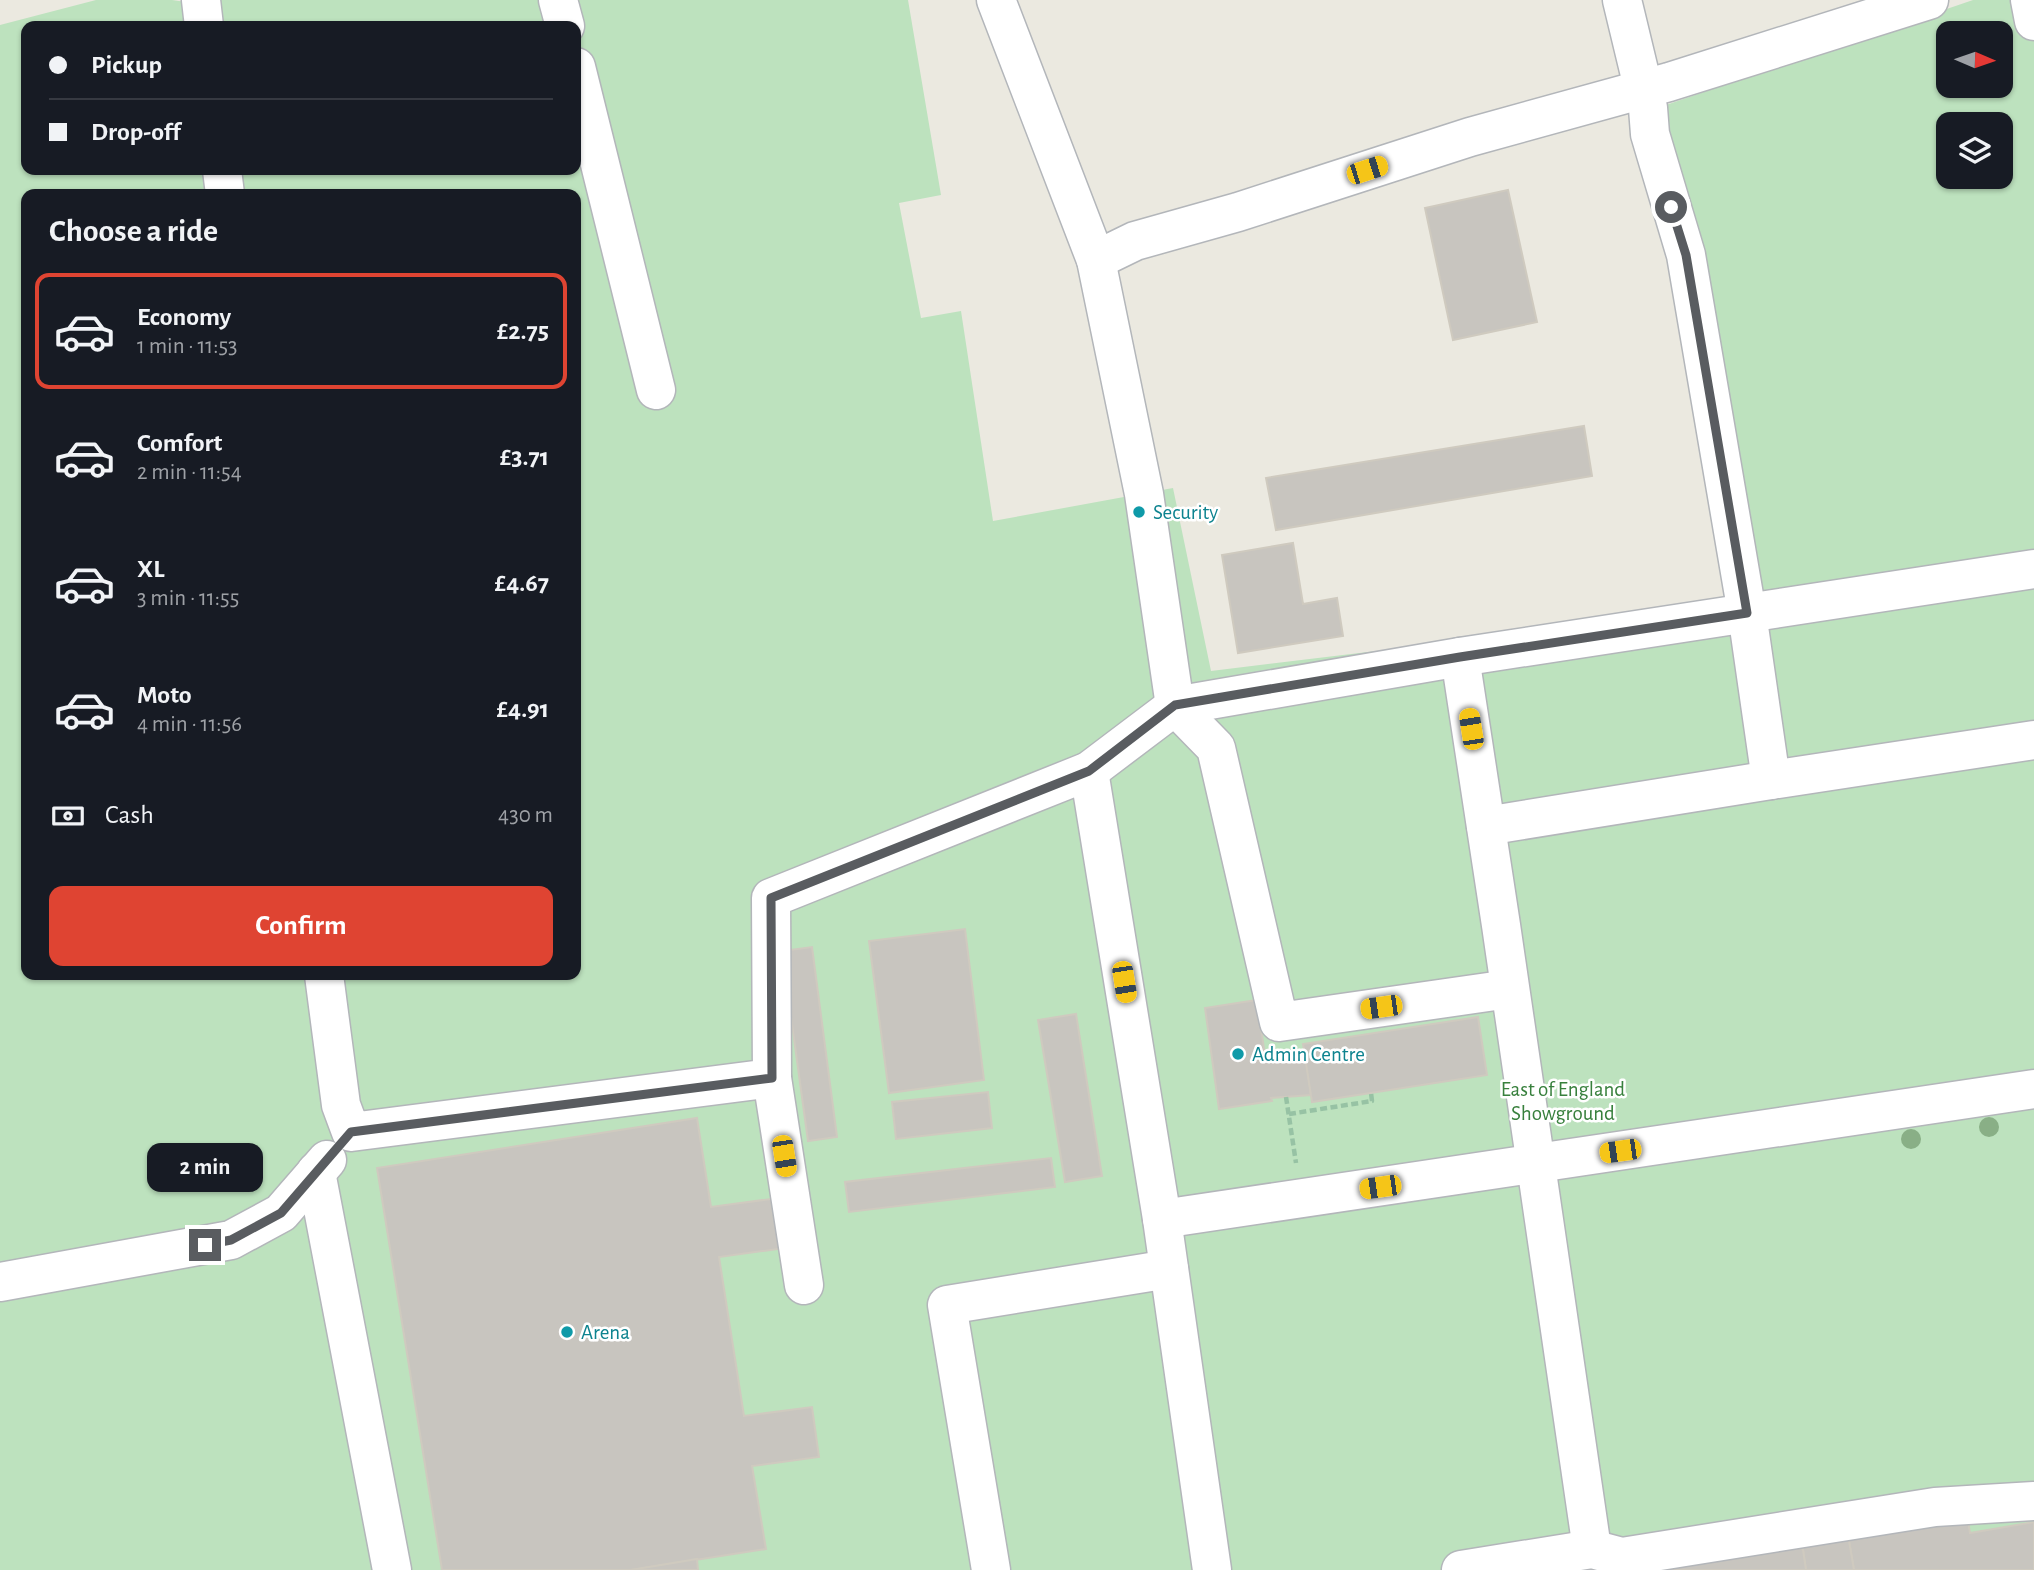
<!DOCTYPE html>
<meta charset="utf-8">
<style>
:root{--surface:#171b24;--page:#20242c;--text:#f1f3f6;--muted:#9ea1a6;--line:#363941;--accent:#df4432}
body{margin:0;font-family:"Alegreya Sans",sans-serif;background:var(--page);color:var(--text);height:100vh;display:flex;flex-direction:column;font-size:26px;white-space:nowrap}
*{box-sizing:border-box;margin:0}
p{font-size:23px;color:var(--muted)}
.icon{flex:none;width:38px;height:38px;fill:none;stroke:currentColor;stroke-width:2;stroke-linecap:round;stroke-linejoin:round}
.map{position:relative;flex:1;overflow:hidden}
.sheet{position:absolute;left:21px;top:189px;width:560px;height:791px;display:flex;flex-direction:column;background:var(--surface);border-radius:14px;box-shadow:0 2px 5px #0004}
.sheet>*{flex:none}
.banner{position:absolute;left:21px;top:21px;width:560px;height:154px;border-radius:14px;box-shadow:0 2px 5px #0004;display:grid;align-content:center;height:154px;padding:0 28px;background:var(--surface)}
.needle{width:46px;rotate:92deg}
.fabs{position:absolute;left:1936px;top:21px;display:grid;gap:14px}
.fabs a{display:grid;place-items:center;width:77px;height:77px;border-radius:14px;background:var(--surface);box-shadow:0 2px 5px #0004;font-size:35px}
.end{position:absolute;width:32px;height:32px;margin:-16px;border:9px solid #595c60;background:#fff;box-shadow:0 0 0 4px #fff}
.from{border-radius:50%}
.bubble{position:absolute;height:49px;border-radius:14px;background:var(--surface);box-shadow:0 2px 5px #0004;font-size:23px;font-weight:600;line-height:49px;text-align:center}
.car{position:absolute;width:21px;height:42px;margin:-21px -10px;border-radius:9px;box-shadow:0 0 5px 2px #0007;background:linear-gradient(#f5c518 24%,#345 0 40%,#f5c518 0 76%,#345 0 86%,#f5c518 0)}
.banner b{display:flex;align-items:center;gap:24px;height:66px;font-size:26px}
.banner b+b{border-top:2px solid var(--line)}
.banner i{width:18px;height:18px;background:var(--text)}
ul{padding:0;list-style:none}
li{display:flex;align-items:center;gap:21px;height:116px;margin:0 14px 10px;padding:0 14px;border:4px solid transparent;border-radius:14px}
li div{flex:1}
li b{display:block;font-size:26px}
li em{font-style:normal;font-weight:600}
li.on{border-color:var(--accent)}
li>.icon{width:63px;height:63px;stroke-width:1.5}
h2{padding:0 28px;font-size:32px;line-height:84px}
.pay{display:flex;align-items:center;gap:18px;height:77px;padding:0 28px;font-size:26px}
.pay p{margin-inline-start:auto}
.button{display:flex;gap:14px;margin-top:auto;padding:14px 28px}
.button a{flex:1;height:80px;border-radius:14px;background:var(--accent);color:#fff;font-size:28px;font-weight:600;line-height:80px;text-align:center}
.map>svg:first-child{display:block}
</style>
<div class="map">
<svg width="2034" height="1570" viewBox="0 0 2034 1570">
<rect width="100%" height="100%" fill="#ebe9e0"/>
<!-- green -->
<path fill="#bde2be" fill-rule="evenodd" d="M96 0H172L213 6 216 0H908L941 195 899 203 921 318 961 311 993 521 1173 488 1211 671 1732 608 1666 105 1973 0H2034V1570H0V25ZM26 26H576V170H26ZM1948 33H2000V86H1948ZM1948 124H2000V177H1948ZM26 194H576V975H26Z"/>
<!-- building -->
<g fill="#c8c5bf" stroke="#cfcabf" stroke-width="2">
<path d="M1508 190 1537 322 1453 340 1425 208Z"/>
<path d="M1584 426 1592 476 1276 530 1266 478Z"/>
<path d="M1293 543 1303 604 1337 598 1343 636 1238 653 1222 555Z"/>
<path d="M965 929 984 1080 889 1093 869 941Z"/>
<path d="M812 947 837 1137 808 1141 782 951Z"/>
<path d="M1257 1000 1265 1056 1305 1052 1311 1095 1271 1098 1272 1101 1219 1109 1205 1008Z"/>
<path d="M1076 1014 1102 1176 1065 1182 1038 1020Z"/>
<path d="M1478 1017 1487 1075 1312 1102 1303 1044Z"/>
<path d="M988 1092 992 1128 896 1139 892 1102Z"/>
<path d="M697 1118 711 1207 778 1198 785 1248 719 1257 744 1416 812 1407 819 1457 752 1466 766 1549 631 1570H442L377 1168Z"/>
<path d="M1051 1158 1055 1187 849 1212 845 1182Z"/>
<path d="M1967 1515 1970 1533 2034 1522V1570H1854L1848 1535Z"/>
<path d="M1848 1535 1854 1570H1806L1802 1543Z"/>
<path d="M1802 1543 1806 1570H1641Z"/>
<path d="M697 1559 698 1570H631Z"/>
</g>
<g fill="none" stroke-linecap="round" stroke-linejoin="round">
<!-- minor casing -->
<g stroke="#b3b6ba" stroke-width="41">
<g id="minor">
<path d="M201 0 204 26"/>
<path d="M558 0 565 26"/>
<path d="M996 0 1096 260 1144 494 1175 706 1216 748 1279 1022 1509 989"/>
<path d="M2030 0 2034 21"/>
<path d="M576 67 656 390"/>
<path d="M222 170 225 194"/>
<path d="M1096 260 1135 241 1238 212 1470 137 1669 82 1929 0"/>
<path d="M1460 657C1506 954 1550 1251 1592 1549"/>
<path d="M1089 771 1162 1219 1212 1570"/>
<path d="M1771 780 2034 740"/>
<path d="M1486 826 1771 780 1747 613 1686 255 1650 134 1648 108 1622 0"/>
<path d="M324 975 341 1105 351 1132 772 1078 771 898 1089 771 1175 706 1460 657 2034 569"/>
<path d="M772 1078 804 1285"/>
<path d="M316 1172 392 1570"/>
<path d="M1162 1219 2034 1089"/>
<path d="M0 1282 231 1240 281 1213 327 1160"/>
<path d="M991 1570 947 1305 1169 1269"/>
<path d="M1461 1570 1592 1549 1622 1557 1935 1507 2034 1501"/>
</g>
</g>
<!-- path -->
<g stroke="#97c2a4" stroke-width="4.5" stroke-dasharray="7 3.5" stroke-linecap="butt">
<path d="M1286 1097 1296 1163"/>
<path d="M1289 1114 1372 1101 1371 1093"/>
</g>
<!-- minor -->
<use href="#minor" stroke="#fff" stroke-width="38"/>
</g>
<!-- trees -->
<g fill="#89af86">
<circle cx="1989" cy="1127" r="10"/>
<circle cx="1911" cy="1139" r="10"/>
</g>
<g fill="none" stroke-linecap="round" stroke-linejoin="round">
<!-- route -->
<path stroke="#595c60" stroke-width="9" d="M205 1245 231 1240 281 1213 351 1132 772 1078 771 898 1089 771 1175 705 1460 657 1747 613 1686 255 1671 207"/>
</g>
<!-- markers -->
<g fill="#0f9aa8" stroke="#fff" stroke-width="2.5">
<circle cx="1139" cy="512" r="7"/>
<circle cx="1238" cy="1054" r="7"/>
<circle cx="567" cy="1332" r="7"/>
</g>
<g text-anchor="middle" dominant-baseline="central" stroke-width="5" stroke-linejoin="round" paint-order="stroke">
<!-- culture labels -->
<g font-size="21" fill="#0d838f" stroke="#fff" text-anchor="start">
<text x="1153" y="512">Security</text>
<text x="1252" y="1054">Admin Centre</text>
<text x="581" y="1332">Arena</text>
</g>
<!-- park labels -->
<g font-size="21" fill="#38803d" stroke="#fff">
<text x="1563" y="1089">East of England<tspan x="1563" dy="24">Showground</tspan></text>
</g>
</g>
</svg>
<div class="fabs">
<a><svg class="needle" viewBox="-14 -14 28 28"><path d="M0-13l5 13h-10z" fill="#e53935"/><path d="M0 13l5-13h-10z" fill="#9ea1a6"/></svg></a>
<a><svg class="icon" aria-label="layers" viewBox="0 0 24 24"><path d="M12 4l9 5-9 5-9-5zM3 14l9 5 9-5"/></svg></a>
</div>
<i class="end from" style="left:1671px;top:207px"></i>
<i class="end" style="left:205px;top:1245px"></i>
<div class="bubble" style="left:147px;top:1143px;width:116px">2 min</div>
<i class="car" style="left:1367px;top:170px;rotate:72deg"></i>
<i class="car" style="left:1471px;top:729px;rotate:351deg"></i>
<i class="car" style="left:1124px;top:982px;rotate:171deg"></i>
<i class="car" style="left:1381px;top:1007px;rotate:262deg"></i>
<i class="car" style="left:1620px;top:1151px;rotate:262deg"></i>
<i class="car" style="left:784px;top:1156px;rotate:171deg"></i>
<i class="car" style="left:1380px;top:1187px;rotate:262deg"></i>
<div class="banner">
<b><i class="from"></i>Pickup</b>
<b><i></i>Drop-off</b>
</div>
<section class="sheet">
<h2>Choose a ride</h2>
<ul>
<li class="on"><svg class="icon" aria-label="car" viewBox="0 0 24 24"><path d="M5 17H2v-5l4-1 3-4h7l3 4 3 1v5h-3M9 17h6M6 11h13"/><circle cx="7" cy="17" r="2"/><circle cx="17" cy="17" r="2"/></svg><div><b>Economy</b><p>1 min · 11:53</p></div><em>£2.75</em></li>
<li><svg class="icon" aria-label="car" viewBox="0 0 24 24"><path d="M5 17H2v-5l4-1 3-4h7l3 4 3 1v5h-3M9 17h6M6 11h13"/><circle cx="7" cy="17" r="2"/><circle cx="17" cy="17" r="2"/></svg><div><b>Comfort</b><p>2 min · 11:54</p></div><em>£3.71</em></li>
<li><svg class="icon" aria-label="car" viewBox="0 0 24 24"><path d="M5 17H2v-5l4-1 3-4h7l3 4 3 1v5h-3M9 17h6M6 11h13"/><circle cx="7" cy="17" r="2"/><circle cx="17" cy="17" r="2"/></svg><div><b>XL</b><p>3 min · 11:55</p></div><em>£4.67</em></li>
<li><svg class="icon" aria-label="car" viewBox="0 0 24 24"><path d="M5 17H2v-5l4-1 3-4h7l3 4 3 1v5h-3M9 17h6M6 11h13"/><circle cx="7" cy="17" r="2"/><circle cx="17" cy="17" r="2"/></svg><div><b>Moto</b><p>4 min · 11:56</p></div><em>£4.91</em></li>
</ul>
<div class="pay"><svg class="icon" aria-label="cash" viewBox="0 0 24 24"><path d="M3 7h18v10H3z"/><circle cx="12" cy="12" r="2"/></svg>Cash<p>430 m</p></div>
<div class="button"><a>Confirm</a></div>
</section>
</div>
